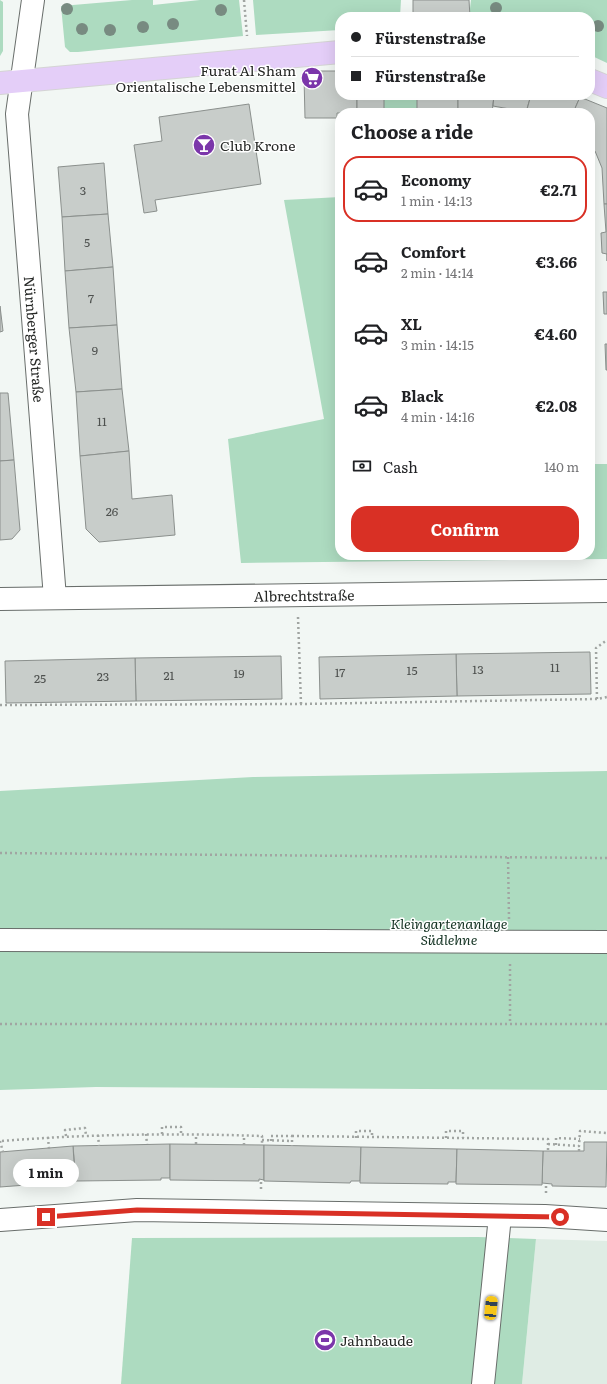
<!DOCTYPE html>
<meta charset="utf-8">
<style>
:root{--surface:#fff;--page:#f2f2f2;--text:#202124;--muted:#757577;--line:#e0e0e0;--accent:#d93025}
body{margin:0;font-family:Literata,serif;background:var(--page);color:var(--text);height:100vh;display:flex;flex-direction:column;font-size:15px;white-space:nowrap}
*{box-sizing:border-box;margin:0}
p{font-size:13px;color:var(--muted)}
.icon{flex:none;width:22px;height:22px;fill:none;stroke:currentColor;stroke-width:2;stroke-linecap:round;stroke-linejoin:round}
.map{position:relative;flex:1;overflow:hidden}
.drawer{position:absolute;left:335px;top:108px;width:260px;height:452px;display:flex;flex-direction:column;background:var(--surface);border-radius:16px;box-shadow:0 4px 16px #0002}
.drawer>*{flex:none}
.guide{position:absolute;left:335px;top:12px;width:260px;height:88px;border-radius:16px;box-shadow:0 4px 16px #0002;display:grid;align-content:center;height:88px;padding:0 16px;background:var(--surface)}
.end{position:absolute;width:18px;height:18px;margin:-9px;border:5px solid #d93025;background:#fff;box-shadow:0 0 0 2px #fff}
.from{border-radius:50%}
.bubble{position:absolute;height:28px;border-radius:14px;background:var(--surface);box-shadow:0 4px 16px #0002;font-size:13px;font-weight:700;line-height:28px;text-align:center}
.car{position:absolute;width:12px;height:24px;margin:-12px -6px;border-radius:5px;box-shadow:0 0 3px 1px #0007;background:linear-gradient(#f5c518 24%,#345 0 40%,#f5c518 0 76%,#345 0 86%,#f5c518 0)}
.guide b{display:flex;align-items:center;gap:14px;height:38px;font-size:15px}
.guide b+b{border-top:1px solid var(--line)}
.guide i{width:10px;height:10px;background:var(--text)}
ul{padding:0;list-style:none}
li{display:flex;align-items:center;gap:12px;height:66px;margin:0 8px 6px;padding:0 8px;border:2px solid transparent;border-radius:16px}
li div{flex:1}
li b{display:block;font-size:15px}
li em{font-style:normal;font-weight:700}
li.on{border-color:var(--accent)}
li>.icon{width:36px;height:36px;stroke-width:1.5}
h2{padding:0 16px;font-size:18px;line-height:48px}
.pay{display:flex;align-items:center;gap:10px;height:44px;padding:0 16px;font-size:15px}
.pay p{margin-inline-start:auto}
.button{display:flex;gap:8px;margin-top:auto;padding:8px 16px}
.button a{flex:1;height:46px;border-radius:16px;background:var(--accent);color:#fff;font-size:16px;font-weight:700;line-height:46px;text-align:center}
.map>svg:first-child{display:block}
</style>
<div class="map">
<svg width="607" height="1384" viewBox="0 0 607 1384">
<rect width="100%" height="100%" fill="#f2f7f4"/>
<!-- built -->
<path fill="#dfece4" d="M536 1239 607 1241V1384H522Z"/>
<!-- green -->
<g fill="#addbc0">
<path d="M0 0 3 2V51L0 56Z"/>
<path d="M132 0H153V5L200 0H239L243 36 78 52H70L65 47 61 6Z"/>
<path d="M253 0H401L400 17H340V30L256 35Z"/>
<path d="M471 0H607V63L590 55V17H469Z"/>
<rect x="384" y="95" width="33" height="18"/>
<path d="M340 197V555H590V464H607V559L241 563 228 439 324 419 284 200Z"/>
<path d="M607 771V1090L96 1087 0 1090V791L253 777Z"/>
<path d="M478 1237 536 1239 522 1384H121L132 1238Z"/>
</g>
<!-- building -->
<g fill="#c8cdca" stroke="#8b908d">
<path d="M413 0H469L470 17 413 16Z"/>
<path d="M311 71H340V95H357V113H337V118H305L304 77Z"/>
<rect x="357" y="95" width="27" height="18"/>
<rect x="417" y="95" width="41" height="18"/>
<path d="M458 95H494L492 113H458Z"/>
<path d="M494 95H531L526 112 493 106Z"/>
<path d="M531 95H575L580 97 573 113H526Z"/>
<path d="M580 97 607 108V204H604L602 168 595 151 590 149V113H573Z"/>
<path d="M249 104 261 184 155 200 157 211 144 213 134 145 162 141 159 117Z"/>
<path d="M104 163 108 214 62 217 58 167Z"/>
<path d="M604 204H607V261V254L602 253 601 233 606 232Z"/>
<path d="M108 214 113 267 65 271 62 217Z"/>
<path d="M113 267 117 325 69 328 65 271Z"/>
<path d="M603 292H607V314H604Z"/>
<path d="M0 306 3 331 0 332Z"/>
<path d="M117 325 122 389 76 392 69 328Z"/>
<path d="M605 344H607V370H606Z"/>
<path d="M122 389 129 451 80 456 76 392Z"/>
<path d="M0 393H8L14 460 0 461Z"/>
<path d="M129 451 132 499 172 495 175 535 99 542 86 529 80 456Z"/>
<path d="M14 460 20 530 12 539 0 540V461Z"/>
<path d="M590 652 591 694 457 696 456 654Z"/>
<path d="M456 654 457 696 320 699 319 657Z"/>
<path d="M281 656 282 699 136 701 135 658Z"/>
<path d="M135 658 136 701 6 703 5 661Z"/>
<path d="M584 1142H607L606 1187 552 1186V1184L542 1183 543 1151H584Z"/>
<path d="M170 1144V1178H161V1180L76 1181 73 1146Z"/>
<path d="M170 1144 264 1145V1180L259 1179V1181L170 1180Z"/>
<path d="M264 1145 361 1147 360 1181H351L350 1183 264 1181Z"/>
<path d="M73 1146 75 1179 66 1180V1182L0 1187V1152Z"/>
<path d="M361 1147 457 1149 456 1182H448V1184L360 1183Z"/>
<path d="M457 1149 543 1151 542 1185 456 1184Z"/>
</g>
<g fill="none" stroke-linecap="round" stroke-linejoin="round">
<!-- minor casing -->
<g stroke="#696e6b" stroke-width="24">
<g id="minor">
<path id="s1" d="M33 0 17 114 55 598"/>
<path id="s2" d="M0 599 607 591"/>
<path d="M0 940 607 942"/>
<path d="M0 1220 137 1210 545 1216 607 1220"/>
<path d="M483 1384 500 1216"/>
</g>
</g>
<!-- major casing -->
<g stroke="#d4d4d4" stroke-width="24">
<g id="major">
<path d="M590 80 607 87"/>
<path d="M0 83 340 52"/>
</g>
</g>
<!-- path -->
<g stroke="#a1a5a2" stroke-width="2.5" stroke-dasharray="2 3" stroke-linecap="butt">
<path d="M244 0 247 36"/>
<path d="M298 617 301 704"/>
<path d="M597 699 596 648 607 640"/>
<path d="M0 705 301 704 597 699 607 697"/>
<path d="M0 853 607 858"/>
<path d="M508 857 509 919"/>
<path d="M510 964V1024"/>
<path d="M0 1024H607"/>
<path d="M146 1134 147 1144"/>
<path d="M162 1134V1127H181V1134"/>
<path d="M98 1135 99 1146"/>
<path d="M66 1136 65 1130 85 1128 86 1135"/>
<path d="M292 1136 548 1139V1151"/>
<path d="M48 1137 49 1149"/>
<path d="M356 1138V1131H372V1137"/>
<path d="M446 1138V1131H463V1138"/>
<path d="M262 1140 292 1141"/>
<path d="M0 1141 3 1152"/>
<path d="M2 1141C89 1134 175 1133 262 1136V1145"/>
<path d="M271 1141V1136H292V1146"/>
<path d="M196 1144V1134"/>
<path d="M548 1144 579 1146 580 1131 607 1133"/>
<path d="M244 1145V1135"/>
<path d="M556 1145V1138L580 1139"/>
<path d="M579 1151V1146"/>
<path d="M261 1189V1180"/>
<path d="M546 1193V1183"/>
</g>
<!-- minor -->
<use href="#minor" stroke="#fff" stroke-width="22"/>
<!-- major -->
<use href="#major" stroke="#e4cef8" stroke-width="22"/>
</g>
<!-- trees -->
<g fill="#788b81">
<circle cx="496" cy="8" r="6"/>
<circle cx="67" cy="9" r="6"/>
<circle cx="221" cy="10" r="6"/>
<circle cx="173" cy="24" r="6"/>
<circle cx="598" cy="26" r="6"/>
<circle cx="143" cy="27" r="6"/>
<circle cx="82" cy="29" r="6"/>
<circle cx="110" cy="30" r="6"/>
</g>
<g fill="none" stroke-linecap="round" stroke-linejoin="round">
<!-- route -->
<path stroke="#d93025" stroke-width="5" d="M46 1217 137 1210 560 1217"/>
</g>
<!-- icons -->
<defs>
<g id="supermarket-disc" transform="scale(1.15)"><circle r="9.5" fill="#7b36aa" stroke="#fff"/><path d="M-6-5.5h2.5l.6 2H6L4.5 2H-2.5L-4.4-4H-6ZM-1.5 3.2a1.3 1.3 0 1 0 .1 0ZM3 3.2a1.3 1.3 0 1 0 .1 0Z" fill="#fff"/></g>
<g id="bar-disc" transform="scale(1.15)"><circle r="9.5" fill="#7b36aa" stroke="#fff"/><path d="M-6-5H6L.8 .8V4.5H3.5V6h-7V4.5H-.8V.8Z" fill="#fff"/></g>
<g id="stadium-disc" transform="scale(1.15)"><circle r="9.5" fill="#7b36aa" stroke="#fff"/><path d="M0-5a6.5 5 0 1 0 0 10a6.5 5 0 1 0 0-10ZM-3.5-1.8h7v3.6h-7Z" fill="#fff"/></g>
</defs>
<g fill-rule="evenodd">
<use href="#supermarket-disc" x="312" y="78"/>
<use href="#bar-disc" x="204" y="145"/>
<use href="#stadium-disc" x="325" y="1340"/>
</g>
<g text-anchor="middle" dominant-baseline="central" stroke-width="3" stroke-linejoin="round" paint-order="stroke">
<!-- number labels -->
<g font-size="12" fill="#4e514f">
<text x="83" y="190">3</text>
<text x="87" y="242">5</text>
<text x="91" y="298">7</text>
<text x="95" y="350">9</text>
<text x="102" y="421">11</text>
<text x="112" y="511">26</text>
<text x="555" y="667">11</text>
<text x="478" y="669">13</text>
<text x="412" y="670">15</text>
<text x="340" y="672">17</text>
<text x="239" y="673">19</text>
<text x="169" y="675">21</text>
<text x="103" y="676">23</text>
<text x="40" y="678">25</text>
</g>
<!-- poi labels -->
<g font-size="14" fill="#262826" stroke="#fff" text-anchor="start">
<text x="296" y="70" text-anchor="end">Furat Al Sham<tspan x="296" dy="16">Orientalische Lebensmittel</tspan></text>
<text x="220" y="145">Club Krone</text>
<text x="340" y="1340">Jahnbaude</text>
</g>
<!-- street labels -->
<g font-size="14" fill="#262826" stroke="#fff">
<text stroke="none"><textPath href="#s1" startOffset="341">Nürnberger Straße</textPath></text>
<text stroke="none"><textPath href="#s2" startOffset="304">Albrechtstraße</textPath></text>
</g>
<!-- park labels -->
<g font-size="14" font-style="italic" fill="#143323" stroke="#fff">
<text x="449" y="923">Kleingartenanlage<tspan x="449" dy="16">Südlehne</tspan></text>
</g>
</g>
</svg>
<i class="end from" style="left:560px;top:1217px"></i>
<i class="end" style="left:46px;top:1217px"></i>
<div class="bubble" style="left:13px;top:1159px;width:66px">1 min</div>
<i class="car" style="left:491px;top:1308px;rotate:6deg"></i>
<div class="guide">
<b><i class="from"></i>Fürstenstraße</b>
<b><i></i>Fürstenstraße</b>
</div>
<section class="drawer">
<h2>Choose a ride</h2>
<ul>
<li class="on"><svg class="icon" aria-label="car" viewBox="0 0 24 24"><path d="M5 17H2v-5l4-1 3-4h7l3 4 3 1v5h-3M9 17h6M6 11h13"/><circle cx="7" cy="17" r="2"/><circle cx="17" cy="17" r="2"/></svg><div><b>Economy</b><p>1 min · 14:13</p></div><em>€2.71</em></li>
<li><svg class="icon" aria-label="car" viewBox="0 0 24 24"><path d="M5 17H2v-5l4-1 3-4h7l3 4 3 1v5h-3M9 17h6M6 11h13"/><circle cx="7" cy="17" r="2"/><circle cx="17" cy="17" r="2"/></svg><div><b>Comfort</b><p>2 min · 14:14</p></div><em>€3.66</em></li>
<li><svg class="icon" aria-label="car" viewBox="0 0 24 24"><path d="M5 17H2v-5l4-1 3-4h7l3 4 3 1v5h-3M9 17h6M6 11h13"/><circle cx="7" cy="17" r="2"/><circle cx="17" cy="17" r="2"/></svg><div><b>XL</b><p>3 min · 14:15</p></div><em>€4.60</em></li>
<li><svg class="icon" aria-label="car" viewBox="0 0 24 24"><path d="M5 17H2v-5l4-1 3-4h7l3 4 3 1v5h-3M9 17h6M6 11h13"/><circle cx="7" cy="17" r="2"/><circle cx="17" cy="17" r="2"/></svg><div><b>Black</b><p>4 min · 14:16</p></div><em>€2.08</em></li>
</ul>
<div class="pay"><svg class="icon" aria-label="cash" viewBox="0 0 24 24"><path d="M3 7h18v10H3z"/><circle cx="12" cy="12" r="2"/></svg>Cash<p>140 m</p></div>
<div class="button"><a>Confirm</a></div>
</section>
</div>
